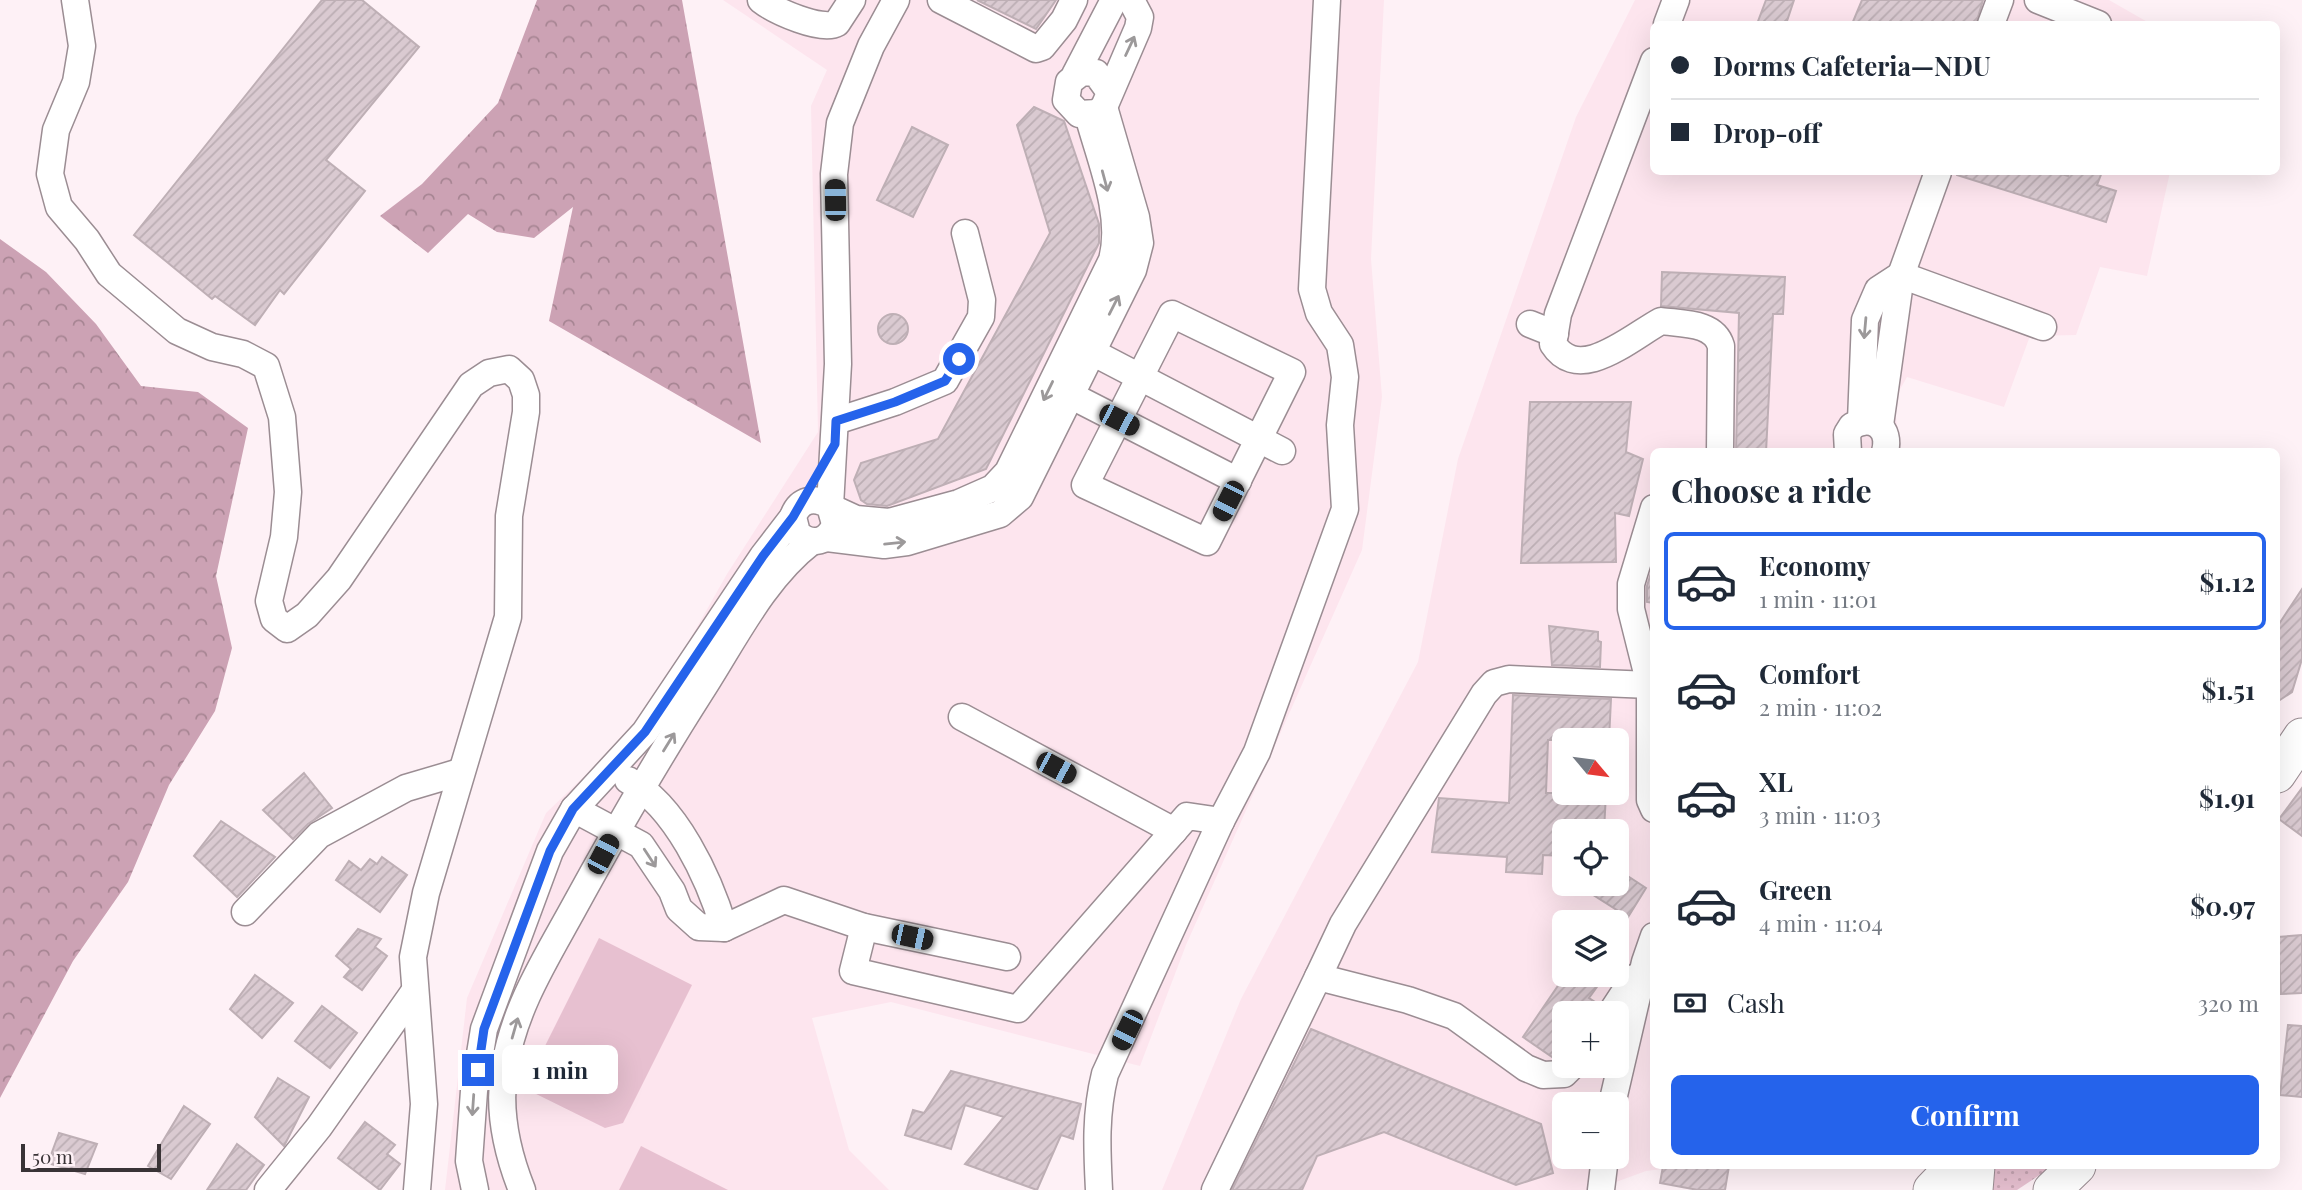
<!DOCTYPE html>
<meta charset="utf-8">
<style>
:root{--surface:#fff;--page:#f6f6f7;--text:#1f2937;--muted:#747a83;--line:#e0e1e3;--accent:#2563eb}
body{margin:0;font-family:"Playfair Display",serif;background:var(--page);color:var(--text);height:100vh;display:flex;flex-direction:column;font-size:26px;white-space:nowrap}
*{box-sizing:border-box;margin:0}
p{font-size:23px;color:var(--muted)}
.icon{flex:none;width:38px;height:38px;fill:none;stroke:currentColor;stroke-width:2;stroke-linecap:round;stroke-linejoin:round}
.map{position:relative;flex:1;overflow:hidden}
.drawer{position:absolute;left:1650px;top:448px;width:630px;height:721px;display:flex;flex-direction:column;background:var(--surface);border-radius:10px;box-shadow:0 7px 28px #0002}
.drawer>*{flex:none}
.top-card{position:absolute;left:1650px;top:21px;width:630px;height:154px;border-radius:10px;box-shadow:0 7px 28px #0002;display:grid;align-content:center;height:154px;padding:0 21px;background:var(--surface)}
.needle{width:46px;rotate:119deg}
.buttons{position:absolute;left:1552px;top:728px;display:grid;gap:14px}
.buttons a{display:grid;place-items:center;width:77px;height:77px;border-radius:10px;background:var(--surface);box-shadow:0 7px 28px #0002;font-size:35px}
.scale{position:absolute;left:21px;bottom:18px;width:140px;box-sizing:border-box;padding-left:7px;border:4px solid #393336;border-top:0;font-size:19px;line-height:24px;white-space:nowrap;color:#393336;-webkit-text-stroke:5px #fef1f6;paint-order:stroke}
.end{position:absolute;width:32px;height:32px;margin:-16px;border:9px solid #2563eb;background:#fff;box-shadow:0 0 0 4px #fff}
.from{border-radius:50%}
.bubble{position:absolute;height:49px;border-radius:10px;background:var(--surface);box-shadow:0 7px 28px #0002;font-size:23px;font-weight:700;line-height:49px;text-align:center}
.car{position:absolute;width:21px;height:42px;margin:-21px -10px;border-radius:9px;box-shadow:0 0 5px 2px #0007;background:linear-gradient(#222 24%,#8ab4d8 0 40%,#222 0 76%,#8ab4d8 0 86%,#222 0)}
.top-card b{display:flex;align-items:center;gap:24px;height:66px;font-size:26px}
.top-card b+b{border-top:2px solid var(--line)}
.top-card i{width:18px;height:18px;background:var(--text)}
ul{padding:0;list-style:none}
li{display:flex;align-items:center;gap:21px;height:98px;margin:0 14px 10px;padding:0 7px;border:4px solid transparent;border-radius:10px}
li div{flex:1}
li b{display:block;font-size:26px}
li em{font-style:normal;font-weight:700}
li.selected{border-color:var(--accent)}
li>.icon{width:63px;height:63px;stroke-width:1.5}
h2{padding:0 21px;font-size:32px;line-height:84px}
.pay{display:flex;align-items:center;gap:18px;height:77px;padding:0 21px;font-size:26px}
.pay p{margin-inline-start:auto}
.primary-button{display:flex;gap:14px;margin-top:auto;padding:14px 21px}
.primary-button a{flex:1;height:80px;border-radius:10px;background:var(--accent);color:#fff;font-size:28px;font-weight:700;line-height:80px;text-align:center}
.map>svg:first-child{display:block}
</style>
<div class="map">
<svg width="2302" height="1190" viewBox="0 0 2302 1190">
<defs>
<pattern id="forest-crowns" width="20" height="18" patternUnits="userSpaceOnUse" patternTransform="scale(1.75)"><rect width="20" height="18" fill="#cca2b4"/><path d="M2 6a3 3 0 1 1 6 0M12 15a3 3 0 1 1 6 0" fill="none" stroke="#a78593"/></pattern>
<pattern id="garden-dots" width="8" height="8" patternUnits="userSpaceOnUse" patternTransform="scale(1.75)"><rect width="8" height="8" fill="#e7c0d0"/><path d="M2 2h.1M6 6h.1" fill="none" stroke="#c7a5b3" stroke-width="1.8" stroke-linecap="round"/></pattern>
<pattern id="building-hatch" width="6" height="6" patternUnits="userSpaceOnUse" patternTransform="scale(1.75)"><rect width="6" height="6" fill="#dacad1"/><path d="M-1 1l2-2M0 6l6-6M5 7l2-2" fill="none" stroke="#bcaeb4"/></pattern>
</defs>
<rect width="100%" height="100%" fill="#fef1f6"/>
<!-- built -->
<g fill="#fde5ee" fill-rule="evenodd">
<path d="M723 0H1384L1371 259 1382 397 1362 550 1186 945 1140 1066 891 1002 812 1018 849 1150 889 1190H445L467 998 546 813 621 741 680 657 727 574 818 432 811 106 827 70Z"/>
<path d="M1635 0H2109L2151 24H1654V172H2170L2147 276 2100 267 2076 335 2030 336 2004 407 1907 377 1894 400 1900 451 1654 452V1166H1687L1646 1171 1594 1190H1162L1241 999 1418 662 1458 459 1576 117ZM1564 740H1617V793H1564ZM1564 831H1617V884H1564ZM1564 922H1617V975H1564ZM1564 1013H1617V1066H1564ZM1564 1104H1617V1157H1564Z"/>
</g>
<!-- forest -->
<g fill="url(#forest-crowns)">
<path d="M537 0H682L761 443 549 321 573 207 534 238 497 232 468 214 428 253 380 216 422 184 498 103Z"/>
<path d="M0 239 46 272 96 324 141 386 198 392 248 428 216 576 232 648 215 711 169 785 128 882 73 961 0 1098Z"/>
</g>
<!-- garden -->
<path fill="url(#garden-dots)" d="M1988 1166H2053L2017 1190H1991Z"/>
<!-- pitch -->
<g fill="#e7c0d0">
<path d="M599 938 692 985 623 1123 605 1128 524 1088Z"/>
<path d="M641 1146 728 1190H619Z"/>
</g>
<!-- building -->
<g fill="url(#building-hatch)" stroke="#beafb5" stroke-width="2">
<path d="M322 0H362L419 47 326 160 365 191 284 294 280 290 255 325 215 296 212 299 134 235Z"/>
<path d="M977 0H1056L1036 29Z"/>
<path d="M1766 0H1794L1786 24H1757Z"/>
<path d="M1862 0H1983L1976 24H1852Z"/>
<path d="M1034 107 1064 121 1099 224V243L986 469 887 506 867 504 861 500 854 480 861 463 938 439 1050 233 1017 125Z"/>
<path d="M912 127 948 145 913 217 877 200Z"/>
<path d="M1957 172H2055L2068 176 2069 172H2102L2097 185 2116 191 2106 222 1957 175Z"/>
<path d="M1662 272 1785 277 1783 314H1773L1766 452H1736L1739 313 1661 306Z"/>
<circle cx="893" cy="329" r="15"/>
<path d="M1530 402H1631L1626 452 1643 459 1629 516 1615 513 1616 562 1521 563Z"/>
<path d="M1654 563V603L1647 602V586Z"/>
<path d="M2302 589V659L2292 692 2277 702V627Z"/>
<path d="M1549 626 1598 632V641L1601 642 1600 667 1552 665Z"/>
<path d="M1513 695 1611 699 1609 740H1548L1546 793H1606L1604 831H1559L1564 835V856L1543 855 1542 874 1506 872 1507 857 1432 852 1439 798 1509 803Z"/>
<path d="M304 773 332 808 308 824 293 839 263 810Z"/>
<path d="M2302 788V836L2279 819Z"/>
<path d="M221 821 275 857 237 897 194 856Z"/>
<path d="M382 857 407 875 380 912 336 880 349 861 361 870 370 859 377 864Z"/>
<path d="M1617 869 1646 888 1628 917 1576 884H1617Z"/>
<path d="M358 929 381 939 375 947 387 956 362 990 344 977 351 969 336 956Z"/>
<path d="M2302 935V993L2281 994 2278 937Z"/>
<path d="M255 975 293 1003 262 1038 230 1009Z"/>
<path d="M1585 975 1599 984 1589 998 1598 1004 1595 1013H1564V1053L1555 1059 1523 1037 1564 977 1577 986Z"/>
<path d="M322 1006 357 1033 330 1068 295 1041Z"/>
<path d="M2288 1025 2302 1026V1097L2280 1095Z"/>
<path d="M1311 1029 1541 1124 1553 1173 1516 1185 1384 1132 1317 1156 1302 1190H1232Z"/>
<path d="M951 1071 1081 1104 1073 1139 1061 1135 1037 1190 965 1164 1004 1117 965 1105 951 1149 905 1135 913 1110 924 1113Z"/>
<path d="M278 1078 309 1097 284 1146 255 1117Z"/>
<path d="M184 1106 210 1124 171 1179 148 1166Z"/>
<path d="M365 1122 395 1145 387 1154 400 1164 380 1190 338 1158Z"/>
<path d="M59 1133 97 1144 85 1174 48 1163Z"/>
<path d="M237 1144 264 1165 246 1190H207Z"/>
<path d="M1663 1166H1729L1725 1190H1698L1660 1183Z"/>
</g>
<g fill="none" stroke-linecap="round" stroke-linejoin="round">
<!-- minor casing -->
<g stroke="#9b8d93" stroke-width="29">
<g id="minor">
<path d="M75 0 82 46 76 82 56 130 50 174 59 207 87 240 109 274 177 331 212 347 243 354 266 366 282 417 288 492 284 537 269 601 274 619 287 629 307 615 339 579 471 385 489 373 509 369 521 380 526 395V412L509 516 508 617 426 893 413 957 424 1104 417 1190"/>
<path d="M761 0C775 11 822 32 837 23L852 0"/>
<path d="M941 0 1036 49 1042 47 1064 20 1074 0"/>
<path d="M2038 0 2098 24"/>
<path d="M1667 24 1676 0"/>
<path d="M1991 24 2000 0"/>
<path d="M1654 61 1558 314 1553 344C1579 385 1631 337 1661 321 1682 324 1714 322 1721 346L1720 452"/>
<path d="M1075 75 1114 0"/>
<path d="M1109 91 1096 73 1082 72 1069 82 1066 100 1079 114 1097 113 1104 107 1138 28 1140 17 1131 0"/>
<path d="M1901 275 2043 327"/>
<path d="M1172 314 1292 372 1207 542 1085 485Z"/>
<path d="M1530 324 1555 334"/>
<path d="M1090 351 1282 451"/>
<path d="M1068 394 1238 481"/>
<path d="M836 421 895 402 945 381 981 317 982 300 965 233"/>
<path d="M1861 421 1865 320 1878 290 1901 275"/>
<path d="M1880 425 1901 275 1938 172"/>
<path d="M1848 452 1847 434 1852 426C1873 414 1891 428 1885 452"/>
<path d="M830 506C815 496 799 499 793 517L797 533C812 547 829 542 835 524L830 506 838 364 834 174 840 123 871 46 896 0"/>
<path d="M832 508 856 519 889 522 959 503 993 488 1008 472 1112 260C1124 214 1100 160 1088 115"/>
<path d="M827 538 884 545 907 542 1000 514 1020 497 1133 270 1140 243 1136 217 1104 107"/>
<path d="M1650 685 1631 609V584L1654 508"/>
<path d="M962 717 1174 831"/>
<path d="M628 780C676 806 709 878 724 928"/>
<path d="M574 809 641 845 672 891 679 909 699 927 724 928 784 900 864 927 1007 957"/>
<path d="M245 912 319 835 406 788 460 772"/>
<path d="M864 927 853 971 1018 1009 1187 816 1221 821"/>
<path d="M1318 977 1343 924 1484 694 1494 683 1509 679 1650 685V800L1654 809"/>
<path d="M1611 1013 1634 978"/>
<path d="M1612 1104 1645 962 1654 936"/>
<path d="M268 1190 319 1127 414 992"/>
<path d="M475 1190 469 1161 474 1091 484 1029 550 851 574 809 645 732 763 556 793 517"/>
<path d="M522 1190C506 1150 497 1109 505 1066 514 1009 545 960 572 911 613 836 655 763 701 691 734 640 763 579 811 542"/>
<path d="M1099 1190C1097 1150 1095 1114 1105 1074L1221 821 1257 752 1345 509 1340 425 1345 377 1340 345 1319 313 1312 289 1327 0"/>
<path d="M1215 1190 1318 977 1408 1000 1454 1016 1526 1068 1543 1075 1564 1074 1572 1066"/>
<path d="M1601 1190 1605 1157"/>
</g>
</g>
<!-- highway casing -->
<g stroke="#9b8d93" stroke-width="39">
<g id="highway">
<path d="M2277 774 2302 737"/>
<path d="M1932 1190 1955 1166"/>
<path d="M1974 1190 1976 1166"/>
<path d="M2052 1190 2077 1166"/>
</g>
</g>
<!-- minor -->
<use href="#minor" stroke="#fff" stroke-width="26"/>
<!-- highway -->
<use href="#highway" stroke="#fff" stroke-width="37"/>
</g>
<!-- one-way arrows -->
<defs><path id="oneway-shaft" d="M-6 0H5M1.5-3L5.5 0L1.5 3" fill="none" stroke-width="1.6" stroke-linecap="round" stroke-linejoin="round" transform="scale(1.75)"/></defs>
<g stroke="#9c999a">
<use href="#oneway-shaft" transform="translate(1130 46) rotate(-65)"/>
<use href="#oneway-shaft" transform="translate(1105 181) rotate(75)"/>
<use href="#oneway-shaft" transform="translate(1114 305) rotate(-63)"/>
<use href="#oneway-shaft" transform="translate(1865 328) rotate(95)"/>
<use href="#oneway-shaft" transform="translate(1048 391) rotate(116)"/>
<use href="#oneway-shaft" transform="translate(895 543) rotate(-6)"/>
<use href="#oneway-shaft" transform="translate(669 742) rotate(-58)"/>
<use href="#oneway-shaft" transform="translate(650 858) rotate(57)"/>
<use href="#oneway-shaft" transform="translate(515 1028) rotate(-74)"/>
<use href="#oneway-shaft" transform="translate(473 1105) rotate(94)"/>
</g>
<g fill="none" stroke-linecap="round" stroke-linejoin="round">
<!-- route -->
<path stroke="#2563eb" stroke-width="9" d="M478 1070 484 1029 550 851 573 809 645 732 763 556 793 517 835 444 836 421 895 402 945 381 959 359"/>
</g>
</svg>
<div class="buttons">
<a><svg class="needle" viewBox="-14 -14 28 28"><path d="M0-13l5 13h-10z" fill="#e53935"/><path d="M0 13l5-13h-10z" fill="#747a83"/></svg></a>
<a><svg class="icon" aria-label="locate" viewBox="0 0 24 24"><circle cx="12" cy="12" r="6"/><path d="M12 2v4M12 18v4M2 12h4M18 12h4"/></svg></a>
<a><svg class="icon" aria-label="layers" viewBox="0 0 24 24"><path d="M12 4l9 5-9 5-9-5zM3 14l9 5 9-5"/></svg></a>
<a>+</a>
<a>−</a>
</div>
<div class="scale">50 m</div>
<i class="end from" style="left:959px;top:359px"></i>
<i class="end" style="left:478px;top:1070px"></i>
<div class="bubble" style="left:502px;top:1045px;width:116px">1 min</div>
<i class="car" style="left:835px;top:200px;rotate:359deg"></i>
<i class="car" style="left:1119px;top:420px;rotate:117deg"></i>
<i class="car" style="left:1228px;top:501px;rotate:207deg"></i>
<i class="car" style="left:1056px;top:768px;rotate:118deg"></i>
<i class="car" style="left:603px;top:854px;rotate:28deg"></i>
<i class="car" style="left:912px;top:937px;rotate:102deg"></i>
<i class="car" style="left:1127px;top:1030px;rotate:206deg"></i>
<div class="top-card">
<b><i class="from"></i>Dorms Cafeteria—NDU</b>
<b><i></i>Drop-off</b>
</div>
<section class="drawer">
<h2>Choose a ride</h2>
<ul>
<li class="selected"><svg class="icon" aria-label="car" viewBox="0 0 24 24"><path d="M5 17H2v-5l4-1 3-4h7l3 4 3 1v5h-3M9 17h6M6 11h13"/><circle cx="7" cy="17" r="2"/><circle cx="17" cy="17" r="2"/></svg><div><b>Economy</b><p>1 min · 11:01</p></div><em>$1.12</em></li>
<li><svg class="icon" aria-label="car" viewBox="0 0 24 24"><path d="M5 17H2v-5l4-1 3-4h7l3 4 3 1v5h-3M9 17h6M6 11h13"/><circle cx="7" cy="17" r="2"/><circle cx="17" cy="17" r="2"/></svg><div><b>Comfort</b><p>2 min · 11:02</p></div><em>$1.51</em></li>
<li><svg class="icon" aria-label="car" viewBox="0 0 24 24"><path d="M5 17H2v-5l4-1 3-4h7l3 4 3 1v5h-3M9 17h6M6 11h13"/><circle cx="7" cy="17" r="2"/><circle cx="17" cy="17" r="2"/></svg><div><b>XL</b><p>3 min · 11:03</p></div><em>$1.91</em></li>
<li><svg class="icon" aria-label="car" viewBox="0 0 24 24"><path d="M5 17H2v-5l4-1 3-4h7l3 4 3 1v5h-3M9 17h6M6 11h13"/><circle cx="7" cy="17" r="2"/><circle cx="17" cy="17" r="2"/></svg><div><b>Green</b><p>4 min · 11:04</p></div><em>$0.97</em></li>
</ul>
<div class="pay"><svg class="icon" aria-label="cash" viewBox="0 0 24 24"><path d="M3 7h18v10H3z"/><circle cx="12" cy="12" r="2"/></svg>Cash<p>320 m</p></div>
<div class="primary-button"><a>Confirm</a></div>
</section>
</div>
